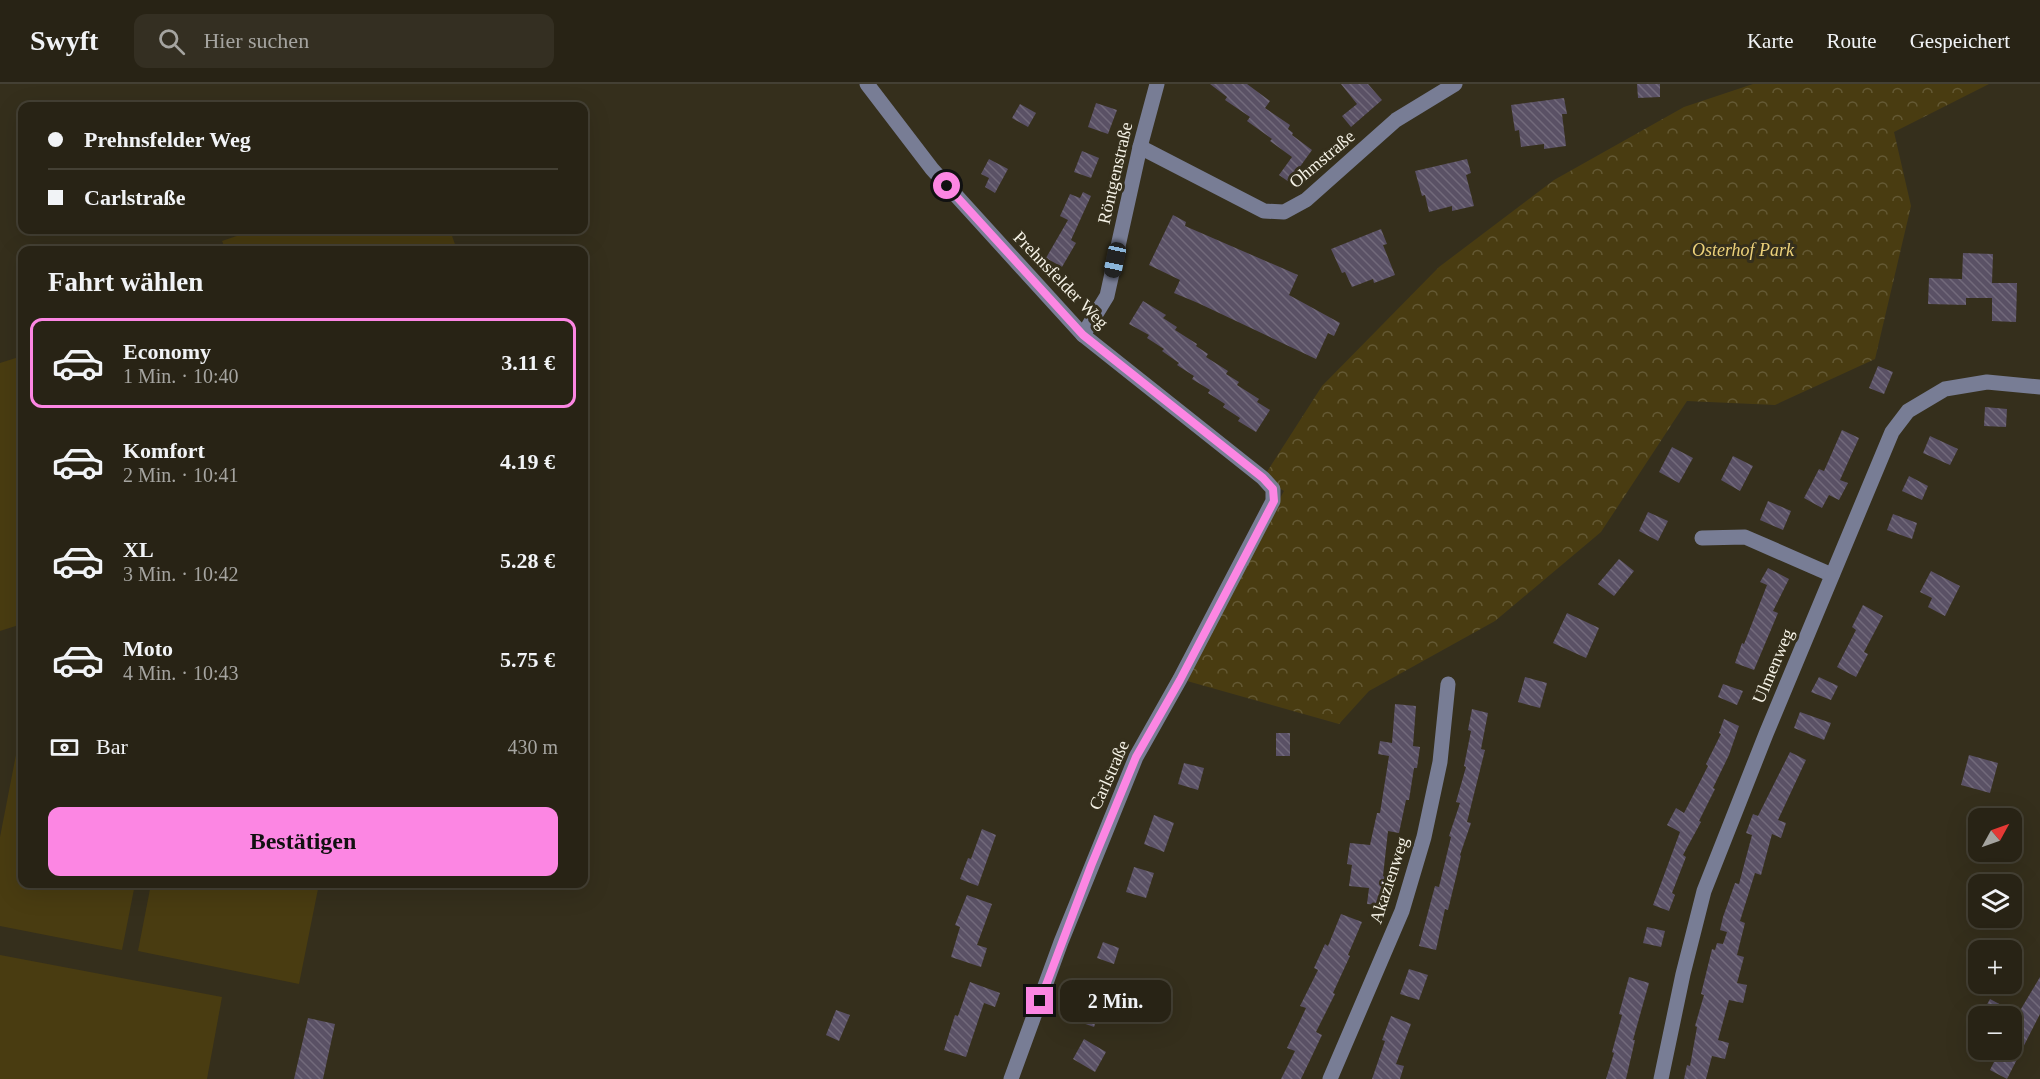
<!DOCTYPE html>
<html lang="de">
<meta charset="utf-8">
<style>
:root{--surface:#282315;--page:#342f22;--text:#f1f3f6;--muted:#a5a4a0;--line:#444034;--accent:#fc86e3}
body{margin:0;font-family:Georgia,serif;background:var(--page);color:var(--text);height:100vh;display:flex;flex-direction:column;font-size:22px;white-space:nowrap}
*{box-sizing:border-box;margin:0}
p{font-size:20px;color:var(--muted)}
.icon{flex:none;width:33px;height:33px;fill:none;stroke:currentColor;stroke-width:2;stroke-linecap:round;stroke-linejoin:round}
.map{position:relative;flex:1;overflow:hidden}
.side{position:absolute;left:18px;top:162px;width:570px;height:642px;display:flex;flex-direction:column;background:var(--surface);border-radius:12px;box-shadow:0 6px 24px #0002,0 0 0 2px var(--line)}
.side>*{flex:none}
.hud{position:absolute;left:18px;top:18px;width:570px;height:132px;border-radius:12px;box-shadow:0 6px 24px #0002,0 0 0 2px var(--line);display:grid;align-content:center;height:132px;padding:0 30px;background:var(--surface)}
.needle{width:39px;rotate:50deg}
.controls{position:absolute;left:1968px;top:724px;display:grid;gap:12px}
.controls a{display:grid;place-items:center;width:54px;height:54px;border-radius:12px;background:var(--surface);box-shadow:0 6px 24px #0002,0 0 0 2px var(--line);font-size:30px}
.end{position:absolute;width:27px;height:27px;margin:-14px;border:8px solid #fc86e3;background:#111;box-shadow:0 0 0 3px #111}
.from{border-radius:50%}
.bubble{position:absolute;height:42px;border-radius:12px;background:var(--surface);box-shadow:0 6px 24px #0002,0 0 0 2px var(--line);font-size:20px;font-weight:800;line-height:42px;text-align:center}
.car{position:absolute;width:18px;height:36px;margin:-18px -9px;border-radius:8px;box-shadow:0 0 4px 2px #0007;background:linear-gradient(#222 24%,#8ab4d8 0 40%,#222 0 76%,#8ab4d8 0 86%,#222 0)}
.hud b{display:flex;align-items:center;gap:21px;height:57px;font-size:22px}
.hud b+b{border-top:2px solid var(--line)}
.hud i{width:15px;height:15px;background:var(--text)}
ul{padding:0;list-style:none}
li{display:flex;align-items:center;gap:18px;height:90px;margin:0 12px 9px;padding:0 18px;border:3px solid transparent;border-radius:12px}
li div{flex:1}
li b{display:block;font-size:22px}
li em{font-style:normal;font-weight:800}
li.selected{border-color:var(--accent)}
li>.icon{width:54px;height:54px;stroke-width:1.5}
h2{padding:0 30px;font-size:27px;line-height:72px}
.pay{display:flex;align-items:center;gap:15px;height:66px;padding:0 30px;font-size:22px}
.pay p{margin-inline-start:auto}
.button{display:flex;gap:12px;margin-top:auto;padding:12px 30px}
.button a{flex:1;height:69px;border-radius:12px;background:var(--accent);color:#111;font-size:24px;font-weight:800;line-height:69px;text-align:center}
header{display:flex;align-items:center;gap:36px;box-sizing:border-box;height:84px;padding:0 30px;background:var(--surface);border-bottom:2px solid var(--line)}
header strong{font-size:28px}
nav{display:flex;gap:33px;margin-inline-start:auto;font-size:21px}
.search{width:420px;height:54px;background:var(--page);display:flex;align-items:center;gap:15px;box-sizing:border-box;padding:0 21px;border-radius:12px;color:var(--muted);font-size:22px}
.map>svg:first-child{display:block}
</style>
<header>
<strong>Swyft</strong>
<div class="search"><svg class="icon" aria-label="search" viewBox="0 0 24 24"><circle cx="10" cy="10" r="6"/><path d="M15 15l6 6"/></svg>Hier suchen</div>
<nav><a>Karte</a><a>Route</a><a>Gespeichert</a></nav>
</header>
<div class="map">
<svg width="2040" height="995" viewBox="0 0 2040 995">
<defs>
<pattern id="forest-crowns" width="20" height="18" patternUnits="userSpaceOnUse" patternTransform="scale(1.5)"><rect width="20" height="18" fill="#493c11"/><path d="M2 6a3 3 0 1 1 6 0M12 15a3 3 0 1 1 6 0" fill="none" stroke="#645934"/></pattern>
<pattern id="building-back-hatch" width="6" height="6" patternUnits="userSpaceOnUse" patternTransform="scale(1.5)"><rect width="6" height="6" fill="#5a5165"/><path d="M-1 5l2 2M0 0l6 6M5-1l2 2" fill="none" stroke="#726a7b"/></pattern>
</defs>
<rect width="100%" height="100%" fill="#352f1c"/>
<!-- forest -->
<path fill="url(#forest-crowns)" d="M1753 0H1989L1894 48 1911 122 1875 275 1775 321 1687 317 1601 448 1495 537 1369 607 1339 640 1180 595 1284 407 1263 394 1322 302 1439 183 1554 96 1684 23Z"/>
<!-- garden -->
<g fill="#493c11">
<path d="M254 146H450L457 166H226L222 157Z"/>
<path d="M22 272V540L0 547V279Z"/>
<path d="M22 640V800H135L122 866 0 842V753Z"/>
<path d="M151 800H319L299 900 138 867Z"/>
<path d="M0 871 222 913 207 995H0Z"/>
</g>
<!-- building -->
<g fill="url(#building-back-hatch)">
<path d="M1210 0H1247L1270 17 1265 24 1290 41 1288 45 1293 49 1292 51 1312 66 1289 98 1279 91 1292 73 1270 57 1272 55 1247 37 1250 33 1225 16 1227 13Z"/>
<path d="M1341 0H1368L1382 16 1351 43 1342 32 1357 20Z"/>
<path d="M1637 0H1660V13L1638 14Z"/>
<path d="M1564 14 1567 30H1562L1566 62 1544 65V60L1521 63 1519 46 1515 47 1511 21Z"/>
<path d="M1096 19 1117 26 1108 50 1088 43Z"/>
<path d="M1020 20 1036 29 1028 43 1012 34Z"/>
<path d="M1082 67 1099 74 1091 94 1074 88Z"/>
<path d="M989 75 1008 85 995 109 985 103 989 94 981 90Z"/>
<path d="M1467 75 1471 89 1466 91 1474 122 1452 127V122L1429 128 1425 111 1422 112 1415 87Z"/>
<path d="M1083 108 1091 112 1071 156 1076 159 1062 183 1046 174 1068 136 1060 132 1070 110 1080 114Z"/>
<path d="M1173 131 1186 138 1185 142 1298 191 1289 211 1340 239 1334 252 1328 249 1316 275 1198 219 1174 209 1180 196 1149 181Z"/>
<path d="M1381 145 1387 160 1383 161 1395 191 1374 199 1373 195 1352 203 1345 188 1342 189 1331 165Z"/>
<path d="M1963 169 1993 170 1992 199H2017L2016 238 1992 237V214H1966V221L1928 220 1929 194 1962 195Z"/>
<path d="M1143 217 1166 231 1163 234 1177 243 1175 246 1197 260 1196 262 1208 270 1206 273 1228 287 1226 290 1239 298 1237 301 1259 315 1257 318 1270 326 1256 348 1238 337 1240 334 1223 323 1225 320 1208 309 1210 306 1192 295 1194 292 1177 281 1179 279 1162 267 1164 265 1147 254 1149 251 1129 240Z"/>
<path d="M1878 282 1893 288 1884 310 1869 304Z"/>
<path d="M1985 323 2007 325 2006 343 1984 342Z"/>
<path d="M1842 346 1859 354 1840 396 1848 399 1839 416 1829 411 1822 424 1804 414 1819 385 1824 387Z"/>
<path d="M1930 352 1958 365 1950 381 1923 369Z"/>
<path d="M1672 363 1693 374 1679 399 1659 388Z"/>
<path d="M1733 372 1753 382 1740 407 1721 396Z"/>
<path d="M1909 392 1928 402 1922 416 1902 407Z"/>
<path d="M1768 417 1791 427 1783 446 1760 436Z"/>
<path d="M1648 428 1668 437 1658 457 1639 447Z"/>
<path d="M1893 430 1917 439 1912 455 1887 446Z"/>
<path d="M1619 475 1634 487 1614 512 1598 500Z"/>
<path d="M1768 484 1789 495 1773 527 1778 529 1754 586 1735 579 1742 559 1744 560 1767 501 1760 498Z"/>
<path d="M1931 487 1960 502 1945 532 1928 523 1932 514 1920 508Z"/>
<path d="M1863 521 1883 532 1864 568 1868 570 1856 593 1837 583 1856 546 1852 543Z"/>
<path d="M1567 529 1599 544 1586 574 1553 559Z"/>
<path d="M1525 593 1547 599 1540 624 1518 618Z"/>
<path d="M1819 593 1838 602 1831 616 1811 608Z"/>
<path d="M1723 600 1743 607 1737 621 1718 613Z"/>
<path d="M1395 620 1416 622 1413 662 1420 663 1417 684H1414L1409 716H1406L1399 749 1388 747 1383 792 1385 793 1382 821 1367 820 1369 804 1349 802 1352 781 1347 780 1350 759 1370 761 1377 729H1380L1389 672 1378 670 1380 657 1392 659Z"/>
<path d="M1472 625 1488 629 1481 665 1485 666 1467 738 1471 739 1460 771 1461 772 1457 789 1448 826 1445 825 1436 866 1419 862 1435 802 1439 803 1451 753 1449 752 1460 719 1456 718 1466 683 1464 682 1471 647 1468 646Z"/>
<path d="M1800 628 1831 639 1824 656 1794 644Z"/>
<path d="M1724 635 1739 642 1729 671 1713 704 1715 705 1699 737 1701 738 1683 771 1686 773 1672 809 1675 811 1669 827 1653 821 1680 748 1667 741 1676 724 1684 729 1708 682 1706 680 1721 650 1719 649Z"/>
<rect x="1276" y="649" width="14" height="23"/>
<path d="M1790 668 1806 676 1778 736 1786 739 1781 754 1772 750 1761 791 1755 789 1740 837 1745 839 1737 871 1744 873 1737 899 1747 901 1743 919 1729 916 1718 956 1729 959 1725 975 1712 972 1706 995H1684L1687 981 1690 982 1697 943 1695 942 1704 911 1701 910 1712 865 1715 866 1717 859 1723 860 1727 848 1720 846 1723 833 1735 799 1739 800 1752 751 1746 749 1753 730 1758 732Z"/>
<path d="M1969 671 1998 679 1990 709 1961 701Z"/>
<path d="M1184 679 1204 684 1198 706 1178 700Z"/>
<path d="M1154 731 1174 739 1164 768 1144 760Z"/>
<path d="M982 745 996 751 978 802 960 795 968 774 971 775Z"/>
<path d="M1134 783 1154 789 1146 814 1126 808Z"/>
<path d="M967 811 992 820 977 861 987 864 981 883 951 873 960 843 955 841Z"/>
<path d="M1341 830 1362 838 1348 871 1350 872 1333 909 1335 910 1316 948 1322 951 1301 995H1281L1295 967 1287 964 1306 924 1300 922 1318 886 1314 884 1325 860 1328 862Z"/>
<path d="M1647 843 1665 847 1661 863 1643 859Z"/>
<path d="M1103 858 1119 864 1114 880 1097 874Z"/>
<path d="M1409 885 1428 891 1419 916 1400 910Z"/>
<path d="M1629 893 1649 899 1633 956H1635L1626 995H1606L1614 969 1612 968 1622 931 1619 930Z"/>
<path d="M2040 893V930L2007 995 1990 986 2000 966H2012V933H1992L1983 928 1990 915 2018 930Z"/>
<path d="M970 898 1000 909 995 923 984 919 966 973 944 966 955 931 958 932Z"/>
<path d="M1083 919 1100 926 1094 943 1077 937Z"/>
<path d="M836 926 850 931 839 957 826 951Z"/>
<path d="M1391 932 1411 940 1396 980 1404 982 1400 995H1372L1385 957 1382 956Z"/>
<path d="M308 934 335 940 323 995H294Z"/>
<path d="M1084 955 1106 968 1095 988 1073 975Z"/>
</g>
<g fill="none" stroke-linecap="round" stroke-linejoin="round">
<!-- minor -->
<g stroke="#787d95" stroke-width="15">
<path d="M867 0 932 85 1083 251 1263 394 1273 405V417L1180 595 1136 673 1061 858 1011 995"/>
<path d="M1140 63 1264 127 1284 128 1306 116 1396 36 1455 0"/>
<path d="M1083 251 1107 212 1140 63 1157 0"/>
<path d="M1702 454 1745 453 1832 491"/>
<path d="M1330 995 1402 827 1424 753 1440 678 1448 600"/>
<path d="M1661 995 1683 890 1704 807 1766 650 1892 348 1908 327 1945 305 1987 298 2040 303"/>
</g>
</g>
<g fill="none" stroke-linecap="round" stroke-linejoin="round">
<!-- route -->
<path stroke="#fc86e3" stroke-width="8" d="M947 102 1083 251 1263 394 1273 405 1274 417 1180 596 1136 673 1091 782 1040 917"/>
</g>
<g text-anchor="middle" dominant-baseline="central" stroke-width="6" stroke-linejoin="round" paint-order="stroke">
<!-- street labels -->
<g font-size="18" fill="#f4f1e5" stroke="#352f1c">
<text transform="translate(1322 75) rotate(-40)">Ohmstraße</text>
<text transform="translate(1115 89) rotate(-77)">Röntgenstraße</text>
<text transform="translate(1061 196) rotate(46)">Prehnsfelder Weg</text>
<text transform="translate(1773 582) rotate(-67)">Ulmenweg</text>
<text transform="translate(1109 691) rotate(-66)">Carlstraße</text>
<text transform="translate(1389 796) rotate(-72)">Akazienweg</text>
</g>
<!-- park labels -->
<g font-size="18" font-style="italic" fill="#ecd17a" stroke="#352f1c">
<text x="1743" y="166">Osterhof Park</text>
</g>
</g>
</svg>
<div class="controls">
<a><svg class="needle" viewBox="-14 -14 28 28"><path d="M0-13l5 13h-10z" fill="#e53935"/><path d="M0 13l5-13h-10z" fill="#a5a4a0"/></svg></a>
<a><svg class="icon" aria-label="layers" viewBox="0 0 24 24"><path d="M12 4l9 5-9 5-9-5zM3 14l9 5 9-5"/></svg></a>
<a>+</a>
<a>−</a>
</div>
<i class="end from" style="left:947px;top:102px"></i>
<i class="end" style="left:1040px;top:917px"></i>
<div class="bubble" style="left:1060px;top:896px;width:111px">2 Min.</div>
<i class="car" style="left:1115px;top:176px;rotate:192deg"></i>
<div class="hud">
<b><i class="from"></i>Prehnsfelder Weg</b>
<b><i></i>Carlstraße</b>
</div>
<section class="side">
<h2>Fahrt wählen</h2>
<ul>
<li class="selected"><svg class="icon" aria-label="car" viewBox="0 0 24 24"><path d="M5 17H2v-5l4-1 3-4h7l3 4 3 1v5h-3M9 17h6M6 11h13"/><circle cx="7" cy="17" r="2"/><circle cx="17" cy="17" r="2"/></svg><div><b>Economy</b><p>1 Min. · 10:40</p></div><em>3.11 €</em></li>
<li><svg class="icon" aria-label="car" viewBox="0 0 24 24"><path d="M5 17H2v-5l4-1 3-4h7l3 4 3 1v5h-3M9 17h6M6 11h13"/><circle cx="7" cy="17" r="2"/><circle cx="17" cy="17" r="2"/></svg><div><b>Komfort</b><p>2 Min. · 10:41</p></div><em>4.19 €</em></li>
<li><svg class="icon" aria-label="car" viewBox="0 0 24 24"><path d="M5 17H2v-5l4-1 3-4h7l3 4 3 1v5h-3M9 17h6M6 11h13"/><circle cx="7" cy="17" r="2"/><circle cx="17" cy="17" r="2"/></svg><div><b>XL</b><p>3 Min. · 10:42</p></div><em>5.28 €</em></li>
<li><svg class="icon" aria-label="car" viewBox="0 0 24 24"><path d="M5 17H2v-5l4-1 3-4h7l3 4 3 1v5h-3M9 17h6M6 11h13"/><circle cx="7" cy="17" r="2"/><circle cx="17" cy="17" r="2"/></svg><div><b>Moto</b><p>4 Min. · 10:43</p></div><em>5.75 €</em></li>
</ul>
<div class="pay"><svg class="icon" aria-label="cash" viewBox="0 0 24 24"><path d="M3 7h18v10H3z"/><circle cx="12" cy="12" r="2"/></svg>Bar<p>430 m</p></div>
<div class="button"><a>Bestätigen</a></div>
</section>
</div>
